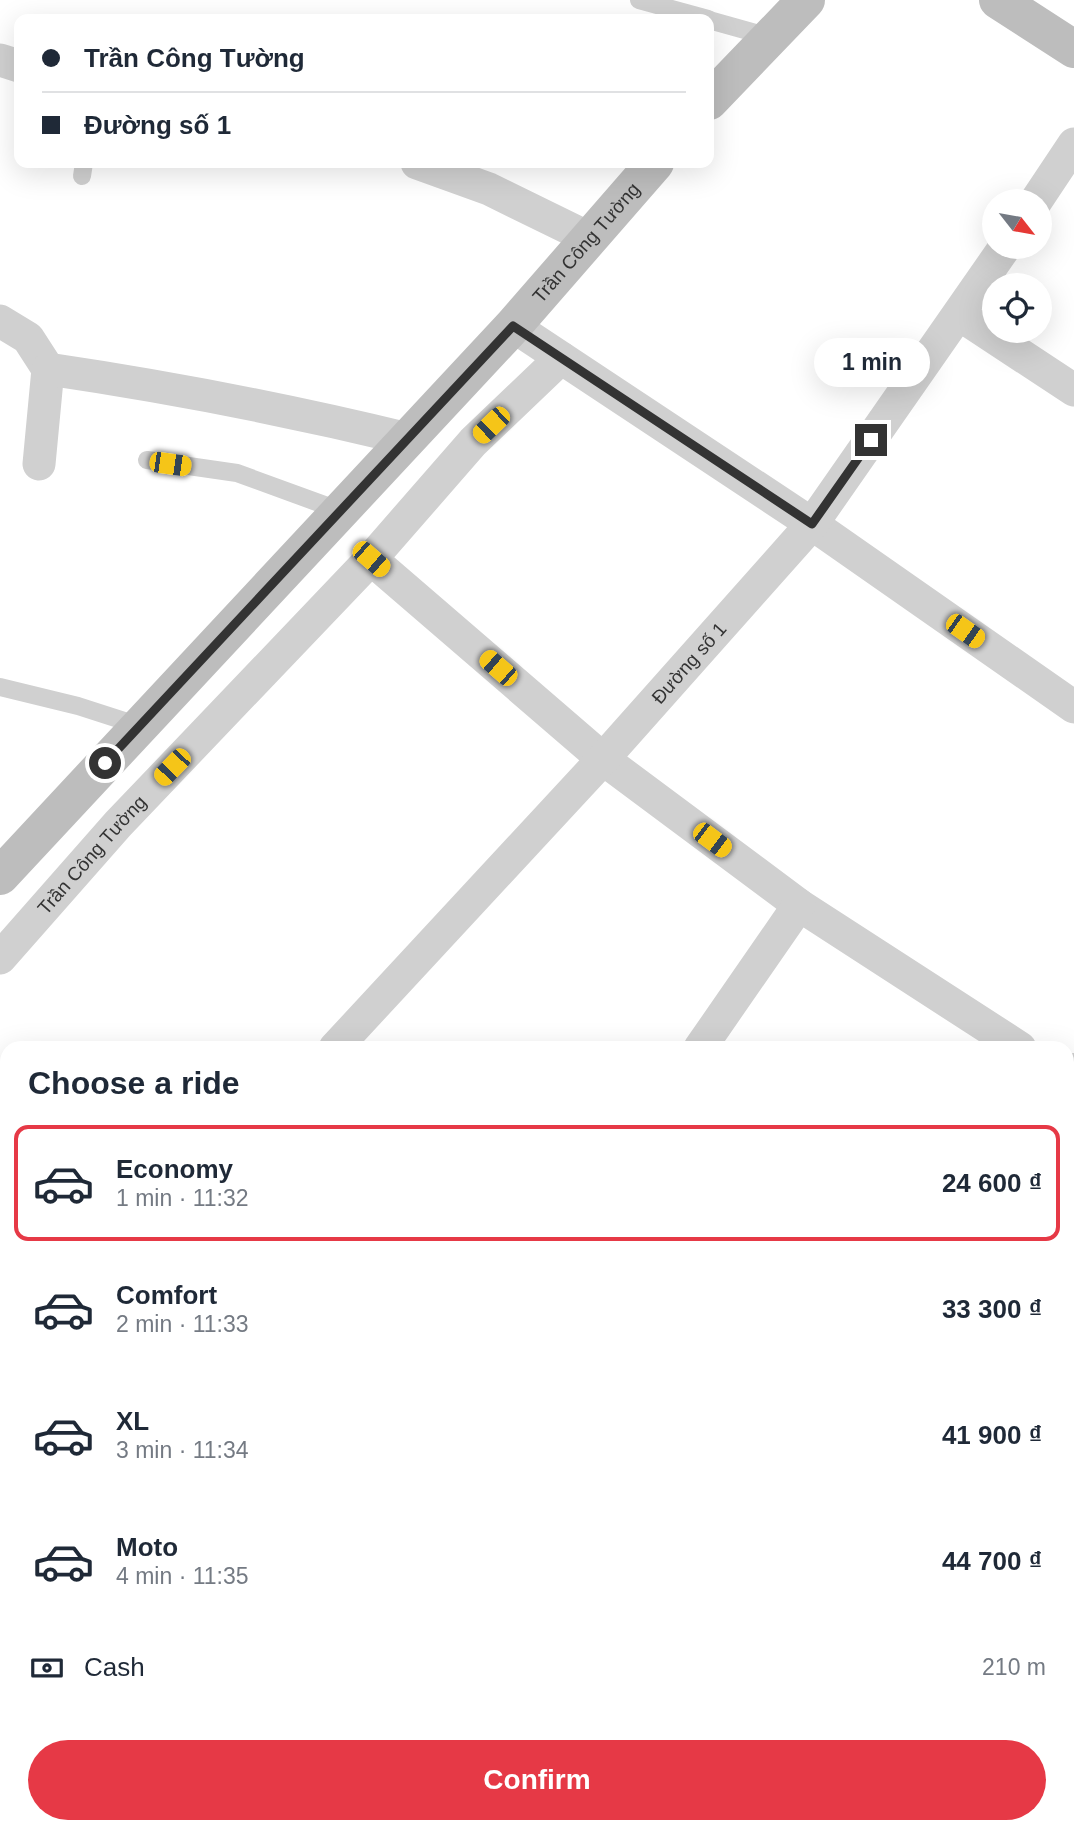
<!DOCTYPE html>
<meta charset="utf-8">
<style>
:root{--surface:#fff;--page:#f2f2f3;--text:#1f2937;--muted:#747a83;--line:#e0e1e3;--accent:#e63946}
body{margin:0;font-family:Arial,sans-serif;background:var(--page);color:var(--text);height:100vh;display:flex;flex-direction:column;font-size:26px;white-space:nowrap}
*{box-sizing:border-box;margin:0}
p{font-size:23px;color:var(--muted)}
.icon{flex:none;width:38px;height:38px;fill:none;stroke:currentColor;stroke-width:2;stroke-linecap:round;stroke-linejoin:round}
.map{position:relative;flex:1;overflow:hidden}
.panel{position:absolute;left:0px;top:1041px;width:1074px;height:793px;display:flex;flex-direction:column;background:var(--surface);border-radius:21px 21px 0 0;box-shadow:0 7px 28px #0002}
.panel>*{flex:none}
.top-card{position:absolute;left:14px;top:14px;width:700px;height:154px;border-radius:14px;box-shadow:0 7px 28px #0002;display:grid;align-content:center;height:154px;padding:0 28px;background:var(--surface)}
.needle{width:46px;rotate:121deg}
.fabs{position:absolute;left:982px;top:189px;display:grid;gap:14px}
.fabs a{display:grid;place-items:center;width:70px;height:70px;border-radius:50%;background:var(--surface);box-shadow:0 7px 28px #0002;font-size:35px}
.end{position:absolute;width:32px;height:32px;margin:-16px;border:9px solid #333;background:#fff;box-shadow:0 0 0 4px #fff}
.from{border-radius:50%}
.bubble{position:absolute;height:49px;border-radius:24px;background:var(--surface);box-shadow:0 7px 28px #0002;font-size:23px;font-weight:800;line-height:49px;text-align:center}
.car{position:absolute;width:21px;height:42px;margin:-21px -10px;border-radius:9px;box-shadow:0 0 5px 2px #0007;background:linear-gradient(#f5c518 24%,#345 0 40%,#f5c518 0 76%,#345 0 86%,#f5c518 0)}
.top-card b{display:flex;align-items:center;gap:24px;height:66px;font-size:26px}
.top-card b+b{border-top:2px solid var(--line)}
.top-card i{width:18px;height:18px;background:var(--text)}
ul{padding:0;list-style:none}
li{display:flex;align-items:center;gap:21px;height:116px;margin:0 14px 10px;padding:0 14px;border:4px solid transparent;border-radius:14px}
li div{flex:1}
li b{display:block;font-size:26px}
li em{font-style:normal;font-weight:800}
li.current{border-color:var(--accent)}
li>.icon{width:63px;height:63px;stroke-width:1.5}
h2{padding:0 28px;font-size:32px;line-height:84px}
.pay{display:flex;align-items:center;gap:18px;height:77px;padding:0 28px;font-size:26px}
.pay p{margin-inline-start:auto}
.action{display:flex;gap:14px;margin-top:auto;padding:14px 28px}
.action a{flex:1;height:80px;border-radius:42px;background:var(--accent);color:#fff;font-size:28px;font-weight:800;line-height:80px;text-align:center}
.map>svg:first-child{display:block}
</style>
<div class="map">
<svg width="1074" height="1833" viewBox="0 0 1074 1833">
<rect width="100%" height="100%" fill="#fff"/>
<!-- green -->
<g fill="#e6ecdf">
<path d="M1074 1117V1311L1068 1322V1127Z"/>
<path d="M596 1827H749L746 1833H592Z"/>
</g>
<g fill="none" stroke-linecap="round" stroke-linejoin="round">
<!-- canal -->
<g stroke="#cfe2ee" stroke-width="35">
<path d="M1068 1438 1074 1429"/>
<path d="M791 1833 795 1827"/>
</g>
<!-- service -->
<g stroke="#d0d0d0" stroke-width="18">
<path d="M639 0 708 19"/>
<path d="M709 20 770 37"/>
<path d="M82 176 84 163"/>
<path d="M147 460 237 473 341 511"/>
<path d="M0 687 78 706 140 726"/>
</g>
<!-- minor -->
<g stroke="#d0d0d0" stroke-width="33">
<path d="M0 60 19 66"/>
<path d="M417 163 489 189 589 238"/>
<path d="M1036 201 1074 144"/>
<path d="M960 315 1074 390"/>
<path d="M0 321 28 338 48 369 39 464"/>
<path d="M513 326 812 524 1074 707"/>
<path d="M48 369C170 387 289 410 408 439"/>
<path d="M371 559 603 759 799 905 1020 1048"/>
<path id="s1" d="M0 958 118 824 371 559 473 442 561 358"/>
<path id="s2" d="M335 1048 603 759 812 524 1005 247"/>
<path d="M700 1048 799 905"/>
<path d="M0 1409 7 1402"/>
<path d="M0 1577 7 1584"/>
<path d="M1068 1712 1074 1702"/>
<path d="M0 1722 7 1729"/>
<path d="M109 1827 115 1833"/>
<path d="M264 1827 270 1833"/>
<path d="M993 1833 996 1827"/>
</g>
<!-- tertiary -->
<g stroke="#d0d0d0" stroke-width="38">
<path d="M1068 1081 1074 1072"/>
<path d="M555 1833 559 1827"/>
</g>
<!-- secondary -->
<g stroke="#bdbdbd" stroke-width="38">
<path d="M998 0 1074 49"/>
<path d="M709 101 806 0"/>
<path id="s3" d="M0 876 513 326 655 163"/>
</g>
</g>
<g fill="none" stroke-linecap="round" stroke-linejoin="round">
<!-- route -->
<path stroke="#333" stroke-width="9" d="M105 763 513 326 812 524 871 440"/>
</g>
<g text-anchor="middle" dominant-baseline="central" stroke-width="7" stroke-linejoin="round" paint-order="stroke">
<!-- street labels -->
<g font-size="19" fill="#333" stroke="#fff">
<text stroke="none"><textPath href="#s3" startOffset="863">Trần Công Tường</textPath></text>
<text stroke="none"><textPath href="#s2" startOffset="523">Đường số 1</textPath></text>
<text stroke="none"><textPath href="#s1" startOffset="138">Trần Công Tường</textPath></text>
</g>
</g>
</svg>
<div class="fabs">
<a><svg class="needle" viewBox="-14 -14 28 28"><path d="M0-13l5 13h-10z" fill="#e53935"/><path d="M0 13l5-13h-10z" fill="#747a83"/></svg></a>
<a><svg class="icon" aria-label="locate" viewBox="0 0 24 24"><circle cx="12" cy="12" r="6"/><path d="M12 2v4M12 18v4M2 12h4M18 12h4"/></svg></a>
</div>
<i class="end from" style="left:105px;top:763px"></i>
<i class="end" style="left:871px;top:440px"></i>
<div class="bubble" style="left:814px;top:338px;width:116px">1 min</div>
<i class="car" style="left:491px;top:425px;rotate:226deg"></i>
<i class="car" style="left:170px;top:464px;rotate:98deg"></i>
<i class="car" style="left:371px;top:559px;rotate:131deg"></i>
<i class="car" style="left:965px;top:631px;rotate:125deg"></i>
<i class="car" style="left:498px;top:668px;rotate:311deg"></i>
<i class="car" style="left:172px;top:767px;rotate:224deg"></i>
<i class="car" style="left:712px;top:840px;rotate:127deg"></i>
<div class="top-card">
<b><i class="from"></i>Trần Công Tường</b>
<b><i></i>Đường số 1</b>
</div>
<section class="panel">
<h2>Choose a ride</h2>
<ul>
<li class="current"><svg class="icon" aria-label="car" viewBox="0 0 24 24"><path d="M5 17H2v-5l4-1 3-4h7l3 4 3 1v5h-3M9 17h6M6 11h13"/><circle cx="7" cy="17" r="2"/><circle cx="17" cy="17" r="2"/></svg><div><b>Economy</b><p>1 min · 11:32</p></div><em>24 600 ₫</em></li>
<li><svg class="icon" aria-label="car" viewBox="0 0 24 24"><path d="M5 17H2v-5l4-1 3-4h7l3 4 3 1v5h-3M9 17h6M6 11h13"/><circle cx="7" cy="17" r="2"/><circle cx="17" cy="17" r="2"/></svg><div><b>Comfort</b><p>2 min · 11:33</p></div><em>33 300 ₫</em></li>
<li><svg class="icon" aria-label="car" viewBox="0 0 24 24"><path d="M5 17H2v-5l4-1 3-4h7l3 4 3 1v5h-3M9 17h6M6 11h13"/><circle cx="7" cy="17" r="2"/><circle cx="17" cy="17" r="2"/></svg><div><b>XL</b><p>3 min · 11:34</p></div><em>41 900 ₫</em></li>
<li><svg class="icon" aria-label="car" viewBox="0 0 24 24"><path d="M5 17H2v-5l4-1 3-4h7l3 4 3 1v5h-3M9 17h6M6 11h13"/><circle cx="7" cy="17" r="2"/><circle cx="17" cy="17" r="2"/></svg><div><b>Moto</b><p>4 min · 11:35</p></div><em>44 700 ₫</em></li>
</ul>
<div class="pay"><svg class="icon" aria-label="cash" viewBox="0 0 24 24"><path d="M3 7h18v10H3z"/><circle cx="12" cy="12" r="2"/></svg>Cash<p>210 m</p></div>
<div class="action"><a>Confirm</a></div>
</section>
</div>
